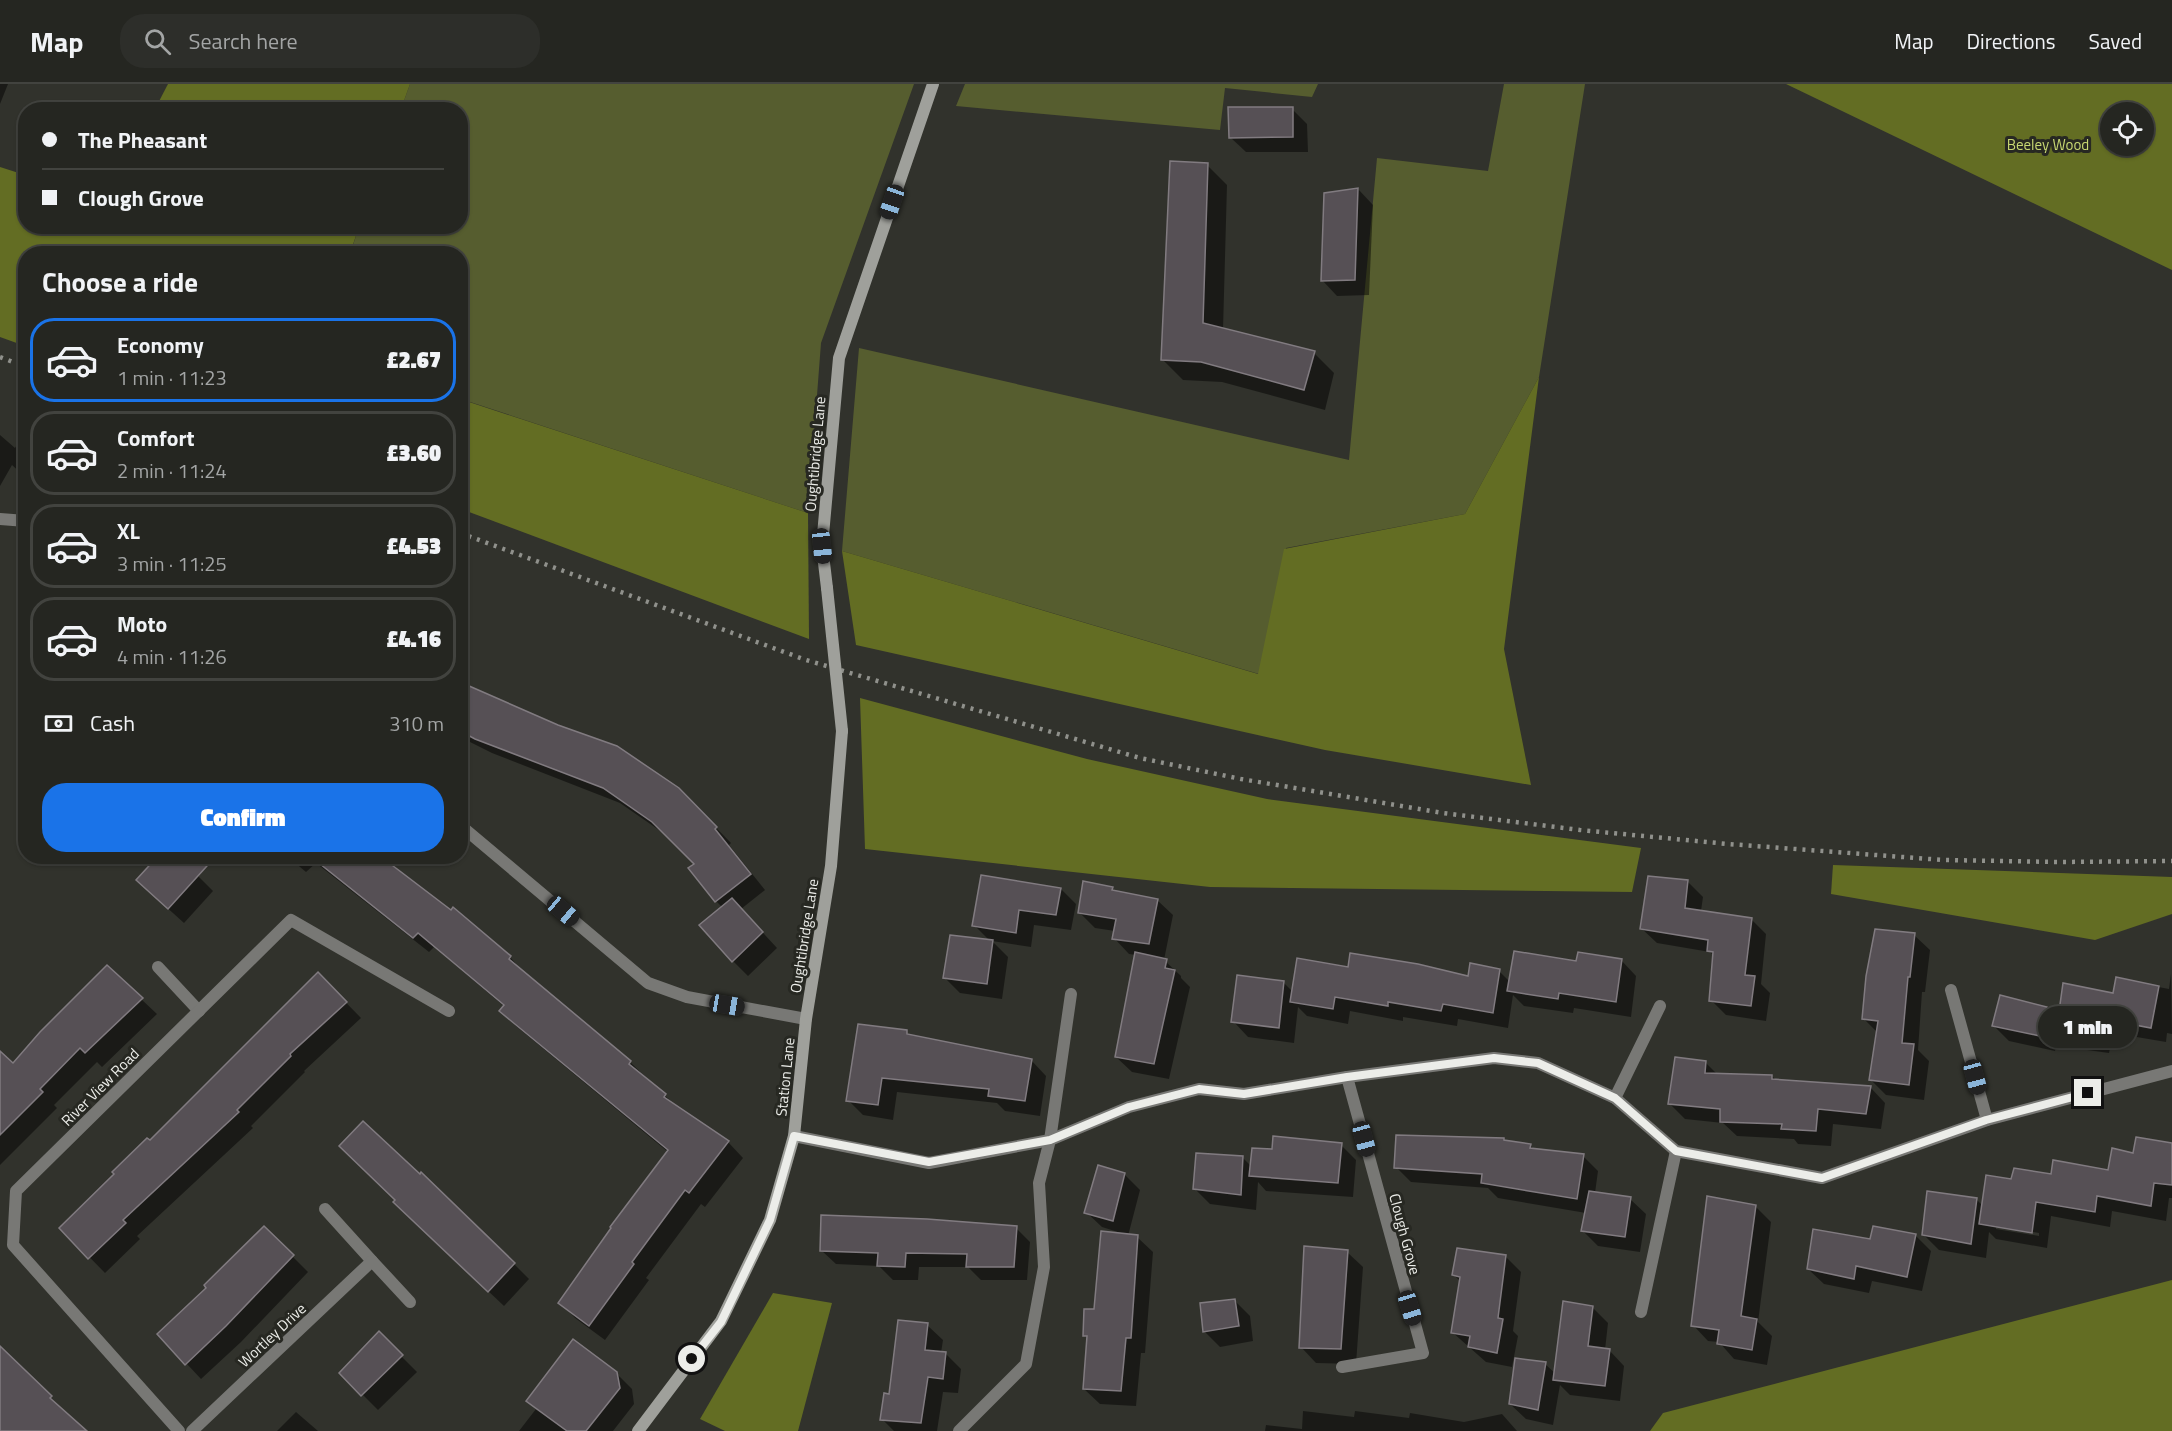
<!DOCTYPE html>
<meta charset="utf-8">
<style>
:root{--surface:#252621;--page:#2d2e2a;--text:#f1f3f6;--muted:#a3a5a5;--line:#42433f;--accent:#1a73e8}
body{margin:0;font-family:"Titillium Web",sans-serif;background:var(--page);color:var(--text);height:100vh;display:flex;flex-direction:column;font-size:22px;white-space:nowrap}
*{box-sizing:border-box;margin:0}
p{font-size:20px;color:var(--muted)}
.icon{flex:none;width:33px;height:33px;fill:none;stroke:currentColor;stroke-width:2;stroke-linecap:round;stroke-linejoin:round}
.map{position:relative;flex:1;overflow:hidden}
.sheet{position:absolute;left:18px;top:162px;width:450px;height:618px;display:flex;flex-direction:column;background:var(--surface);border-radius:24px;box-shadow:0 2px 4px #0004,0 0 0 2px var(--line)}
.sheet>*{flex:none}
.guide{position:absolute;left:18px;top:18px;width:450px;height:132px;border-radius:24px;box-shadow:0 2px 4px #0004,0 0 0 2px var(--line);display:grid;align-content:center;height:132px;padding:0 24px;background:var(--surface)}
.controls{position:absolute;left:2100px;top:18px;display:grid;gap:12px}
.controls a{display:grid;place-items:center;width:54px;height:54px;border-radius:50%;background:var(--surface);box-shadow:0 2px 4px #0004,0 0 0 2px var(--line);font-size:30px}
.end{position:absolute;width:27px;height:27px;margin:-14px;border:8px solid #ecede9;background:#111;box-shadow:0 0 0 3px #111}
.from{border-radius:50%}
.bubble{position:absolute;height:42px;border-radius:21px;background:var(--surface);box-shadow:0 2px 4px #0004,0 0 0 2px var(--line);font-size:20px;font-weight:800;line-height:42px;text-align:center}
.car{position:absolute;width:18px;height:36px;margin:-18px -9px;border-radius:8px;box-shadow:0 0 4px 2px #0007;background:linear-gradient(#222 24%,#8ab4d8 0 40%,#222 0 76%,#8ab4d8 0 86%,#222 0)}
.guide b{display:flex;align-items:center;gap:21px;height:57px;font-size:22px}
.guide b+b{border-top:2px solid var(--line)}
.guide i{width:15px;height:15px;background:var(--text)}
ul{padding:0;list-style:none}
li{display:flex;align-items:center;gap:18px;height:84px;margin:0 12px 9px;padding:0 12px;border:3px solid var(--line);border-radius:24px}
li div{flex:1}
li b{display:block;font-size:22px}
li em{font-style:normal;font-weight:800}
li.on{border-color:var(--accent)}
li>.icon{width:54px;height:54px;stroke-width:1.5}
h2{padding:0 24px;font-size:27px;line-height:72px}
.pay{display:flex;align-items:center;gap:15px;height:66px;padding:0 24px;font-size:22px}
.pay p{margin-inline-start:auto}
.cta{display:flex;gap:12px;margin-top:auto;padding:12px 24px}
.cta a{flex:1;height:69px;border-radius:24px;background:var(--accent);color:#fff;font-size:24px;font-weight:800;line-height:69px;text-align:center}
header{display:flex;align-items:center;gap:36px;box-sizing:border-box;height:84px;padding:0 30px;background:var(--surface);border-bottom:2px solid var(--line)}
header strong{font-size:28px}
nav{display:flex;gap:33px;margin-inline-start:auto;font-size:21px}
.search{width:420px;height:54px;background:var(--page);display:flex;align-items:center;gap:15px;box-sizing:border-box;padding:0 21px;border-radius:24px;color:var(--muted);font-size:22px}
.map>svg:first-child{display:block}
</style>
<header>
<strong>Map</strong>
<div class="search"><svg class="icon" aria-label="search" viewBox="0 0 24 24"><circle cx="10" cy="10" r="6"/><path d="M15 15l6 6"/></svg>Search here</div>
<nav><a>Map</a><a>Directions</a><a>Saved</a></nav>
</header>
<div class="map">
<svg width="2172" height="1347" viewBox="0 0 2172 1347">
<rect width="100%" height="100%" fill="#31322c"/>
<!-- green -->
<g fill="#565d2f">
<path d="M410 0H914L821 259 808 429 461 315 460 170H350L359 143 460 142V26L401 25Z"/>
<path d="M965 0H1318L1312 13 1225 4 1220 46 956 22Z"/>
<path d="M1504 0H1585L1539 293 1465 430 1286 464 1259 590 842 467 859 264 1349 376 1377 74 1488 87Z"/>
</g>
<!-- forest -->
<g fill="#636d23" fill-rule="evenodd">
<path d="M168 0H410L401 25H155Z"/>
<path d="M1786 0H2172V186ZM2110 28H2144V62H2110Z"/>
<path d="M0 83 25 91 26 142 359 143 350 169 26 170 25 262 0 253Z"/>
<path d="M1539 293 1504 565 1531 701 1325 666 856 561 842 467 1258 590 1284 465 1465 430Z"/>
<path d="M460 315 808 429 809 555 461 425Z"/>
<path d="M860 614 1087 675 1267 715 1641 764 1632 808 1210 803 865 765Z"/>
<path d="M1833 781 2172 793V830L2095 856 1831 810Z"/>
<path d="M2172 1196V1347H1650L1663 1329Z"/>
<path d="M773 1209 832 1219 798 1347H725L700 1335Z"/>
</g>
<!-- shadow -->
<g fill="#0007" fill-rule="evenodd">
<path d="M0 0H8L0 20Z"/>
<path d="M1292 25 1307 40 1308 68H1246L1230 53Z"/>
<path d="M1207 81 1227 101 1223 246 1314 269 1334 289 1325 326 1222 298 1183 296 1162 275Z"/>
<path d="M1358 105 1373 121 1369 211 1337 212 1322 196Z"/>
<path d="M0 351 15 364 23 351 26 352V394L12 381 0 402Z"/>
<path d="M460 600 496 616 616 664 678 705 731 759 729 761 765 806 741 825 777 864 748 892 733 877 723 824 716 817 696 780 669 753 620 719 492 669 460 653Z"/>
<path d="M287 772H384L405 792 451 828 453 825 510 873 525 890 630 978 677 1023 728 1058 743 1074 705 1123 701 1120 646 1194 649 1196 605 1256 575 1234 560 1218 668 1068 516 942 501 927 505 923 434 863 429 868 316 779 306 788Z"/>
<path d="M198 792 213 807 184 839 153 811Z"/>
<path d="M1687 797 1703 813 1701 827 1751 835 1766 850 1761 900 1770 909 1766 937 1726 931 1711 916 1714 872 1710 868 1657 859 1641 844Z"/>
<path d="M1112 804 1116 809 1157 816 1173 831 1164 876 1181 892V894L1190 903 1169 995 1132 988 1116 973 1136 871 1129 870 1114 854 1115 847 1095 844 1080 829Z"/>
<path d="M1061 805 1076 820 1071 846 1034 841 1031 863 992 857 1008 873 1002 915 960 909 945 894 990 857 974 841Z"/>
<path d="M1914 851 1930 866 1925 908H1922L1918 966 1929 977 1924 1016 1886 1011 1871 996 1878 949 1864 935Z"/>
<path d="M1621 876 1636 892 1631 933 1574 924 1573 929 1524 922 1513 911 1508 944 1458 935 1457 942 1403 933V937L1350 927 1348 940 1307 932 1298 923 1294 959 1248 953 1233 937 1284 899 1293 908 1349 885 1469 893 1499 887 1510 898 1577 879Z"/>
<path d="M107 883 157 930 102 983 97 978 54 1021 57 1024 0 1081V993Z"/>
<path d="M318 890 361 934 304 987 305 988 251 1042 253 1044 137 1152 140 1155 105 1189 61 1144 150 1058Z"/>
<path d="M2171 890 2172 950 2167 949 2166 958 2113 949 2109 969 2073 964 2059 950 2055 967 2009 957 1994 942 2046 924 2059 937 2114 911 2117 895 2169 905Z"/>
<path d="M906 948 912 953 1031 976 1046 992 1040 1032 1005 1027 997 1019 897 1008 893 1036 863 1031 848 1016Z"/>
<path d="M1706 979 1718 991 1772 992 1777 997 1870 1003 1885 1019 1881 1045 1833 1040 1831 1062 1798 1060 1794 1055 1737 1052 1723 1039 1685 1035 1670 1020Z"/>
<path d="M1504 1055 1507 1058 1530 1061 1535 1066 1583 1072 1598 1087 1595 1109 1630 1115 1646 1130 1640 1168 1598 1162 1583 1147 1586 1129 1498 1114 1488 1104 1411 1098 1396 1083Z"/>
<path d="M2172 1060V1114H2169L2166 1137 2112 1127 2110 1143 2051 1132 2047 1164 1996 1155 1989 1148 1986 1174 1939 1166 1924 1151 1976 1115 1983 1122 2012 1097 2109 1088 2134 1070ZM1996 1141 2039 1149V1152L1996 1145Z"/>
<path d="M1341 1061 1356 1076 1353 1113 1266 1107 1258 1098 1256 1126 1210 1120 1195 1105 1243 1074 1252 1083 1274 1066Z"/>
<path d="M1124 1090 1140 1106 1128 1152 1137 1153 1153 1168 1145 1269H1141L1136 1322 1100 1320 1084 1305 1088 1255 1084 1251 1095 1227 1121 1149 1102 1143 1086 1128Z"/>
<path d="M1756 1123 1771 1138 1758 1238 1772 1252 1767 1281 1734 1275 1719 1258 1708 1257 1693 1241Z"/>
<path d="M410 1133 514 1180 529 1195 504 1222Z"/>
<path d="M264 1144 308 1188 241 1258 201 1295 159 1250 208 1204Z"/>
<path d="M1016 1144 1030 1158 1027 1196H981L968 1183H919L918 1196H893L879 1182 836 1180 822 1167Z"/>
<path d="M1916 1152 1931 1167 1922 1207 1872 1197 1869 1209 1824 1200 1808 1185 1871 1157Z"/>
<path d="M1305 1163 1347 1168 1363 1183 1356 1280 1316 1279 1301 1263Z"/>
<path d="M1505 1172 1521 1188 1513 1247 1518 1252 1512 1283 1486 1278 1452 1248 1461 1198 1454 1191Z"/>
<path d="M1234 1216 1250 1232 1253 1257 1220 1263 1205 1248Z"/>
<path d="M1592 1223 1608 1239 1605 1266H1609L1624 1282 1620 1317 1570 1311 1560 1301 1553 1341 1526 1335 1510 1320 1545 1280 1556 1290Z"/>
<path d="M927 1241 943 1256 941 1269 946 1270 961 1285 958 1309 943 1308 937 1347H894L882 1335 890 1311Z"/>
<path d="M379 1250 417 1288 378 1326 341 1289Z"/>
<path d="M616 1289 632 1305 634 1320 613 1347H519L536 1325 528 1317Z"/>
<path d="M1303 1327 1354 1333 1355 1327 1409 1334 1410 1329 1464 1338 1502 1330 1517 1347H1265L1266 1341 1302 1345Z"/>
<path d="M296 1328 318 1347H277Z"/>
</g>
<!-- building -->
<g fill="#565055" stroke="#817b80" stroke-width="1.5">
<path d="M1228 23H1293V53L1229 54Z"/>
<path d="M1170 77 1208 79 1203 239 1315 267 1304 306 1201 278 1161 276Z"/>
<path d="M1358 104 1355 196 1321 197 1324 109Z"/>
<path d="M460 598 558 641 617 662 679 704 717 743 715 745 751 790 715 818 688 784 694 780 652 738 603 704 475 655 460 647Z"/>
<path d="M158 772H216L168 825 136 796Z"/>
<path d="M310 772H380L451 826 453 823 511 872 509 875 631 977 629 980 666 1010 664 1013 729 1057 689 1109 685 1106 632 1178 634 1180 589 1242 558 1219 611 1144 610 1143 668 1066 499 927 504 921 418 849 413 854Z"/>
<path d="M981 791 1061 804 1056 831 1019 826 1016 849 972 842Z"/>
<path d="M1648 792 1688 796 1685 824 1752 834 1745 891 1755 892 1751 922 1709 917 1713 868 1707 867 1708 856 1640 845Z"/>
<path d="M1083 797 1113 803 1112 806 1158 815 1149 860 1112 855 1116 835 1078 829Z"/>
<path d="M732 814 763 848 732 878 699 841Z"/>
<path d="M1875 845 1915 849 1910 893H1908L1902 959 1914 960 1909 1001 1869 996 1878 937 1862 935 1866 892Z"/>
<path d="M950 851 993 856 987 900 943 894Z"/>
<path d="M1514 867 1576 877 1578 868 1622 875 1616 918 1559 909 1558 915 1507 907Z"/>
<path d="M1135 868 1167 875 1165 884 1175 886 1154 980 1115 973Z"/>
<path d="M1350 869 1418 880 1468 892 1470 879 1500 885 1493 929 1443 920 1441 927 1388 918V922L1335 913 1333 925 1290 918 1297 874 1348 883Z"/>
<path d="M107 881 143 914 85 969 80 964 40 1005 43 1008 0 1051V967L13 979 40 948Z"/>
<path d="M318 888 347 918 290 970 291 972 237 1026 239 1028 123 1136 126 1139 88 1175 59 1144 114 1090 112 1088 147 1054 150 1056Z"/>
<path d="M1237 891 1284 897 1279 944 1231 938Z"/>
<path d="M2116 893 2159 902 2151 944 2098 934 2094 955 2056 949 2063 899 2113 909Z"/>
<path d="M2000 911 2047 923 2040 952 1992 942Z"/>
<path d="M858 940 907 946V950L1032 975 1025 1017 988 1012 989 1005 882 994 878 1021 846 1017Z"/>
<path d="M1675 973 1706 977 1705 989 1772 991V995L1871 1002 1866 1030 1818 1025 1816 1047 1781 1045 1782 1040 1720 1038V1025L1668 1020Z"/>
<path d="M363 1037 420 1090 421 1088 515 1179 488 1208 393 1118 395 1116 339 1062Z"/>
<path d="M1396 1051 1504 1054V1056L1531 1060 1530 1064 1584 1070 1577 1115 1481 1099 1482 1090 1394 1084Z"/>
<path d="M1273 1052 1342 1059 1338 1099 1249 1092 1252 1064 1272 1065Z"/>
<path d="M2136 1053 2172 1059V1101L2154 1099 2151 1122 2097 1112 2095 1128 2036 1118 2032 1149 1979 1140 1986 1091 2011 1095 2014 1084 2051 1090 2053 1076 2108 1086 2112 1064 2133 1069Z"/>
<path d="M1196 1069 1243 1072 1241 1111 1193 1105Z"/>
<path d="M1098 1081 1125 1089 1113 1137 1084 1129Z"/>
<path d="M1589 1107 1631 1113 1625 1153 1581 1147Z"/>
<path d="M1927 1107 1977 1114 1971 1160 1922 1151Z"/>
<path d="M1707 1112 1756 1121 1741 1232 1757 1235 1752 1266 1717 1260 1719 1246 1691 1242Z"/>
<path d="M821 1131 927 1135 1017 1142 1014 1183H966L967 1170 906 1169 905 1183 877 1182 878 1169 820 1167Z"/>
<path d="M264 1142 294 1171 226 1242 185 1281 157 1250 206 1204 204 1201Z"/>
<path d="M1873 1142 1916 1150 1907 1193 1856 1182 1854 1195 1807 1185 1813 1145 1870 1155Z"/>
<path d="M1101 1147 1138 1151 1131 1254H1126L1121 1307 1083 1305 1087 1252H1083L1084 1225H1094Z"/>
<path d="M1304 1162 1348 1166 1341 1265 1299 1264Z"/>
<path d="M1457 1164 1506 1171 1498 1234 1503 1235 1497 1269 1468 1263 1470 1252 1451 1249 1460 1193 1452 1191Z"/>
<path d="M1235 1215 1239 1242 1203 1248 1200 1219Z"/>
<path d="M1563 1217 1593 1222 1588 1262 1610 1265 1605 1302 1553 1296Z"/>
<path d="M898 1236 928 1239 925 1266 946 1268 943 1295 928 1293 921 1339 880 1336 884 1309 889 1310Z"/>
<path d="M379 1247 403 1271 361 1312 339 1289Z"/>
<path d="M573 1255 617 1288 620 1304 586 1347H567L526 1317Z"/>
<path d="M0 1262 52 1312 50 1314 87 1347H0Z"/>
<path d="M1515 1274 1546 1278 1538 1326 1509 1320Z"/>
</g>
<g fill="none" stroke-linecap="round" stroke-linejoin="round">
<!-- street -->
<g stroke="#787875" stroke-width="12">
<path d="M0 435 26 437"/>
<path d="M460 741 648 899 687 913 806 935"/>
<path d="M158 883 199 927"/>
<path d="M1951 906 1987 1036"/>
<path d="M1615 1014 1660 922"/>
<path d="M794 1052 929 1079 1050 1056 1129 1023 1199 1005 1244 1010 1347 993 1494 974 1538 979 1615 1014 1676 1067 1822 1094 1987 1036 2172 987"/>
<path d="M325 1125 372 1177"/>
<path d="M1641 1228 1676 1067"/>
<path d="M1342 1283 1423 1269 1347 993"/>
<path d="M179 1347 13 1161 16 1107 291 836 449 927"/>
<path d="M192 1347 372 1177 410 1218"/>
<path d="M959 1347 1026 1280 1044 1183 1039 1099 1050 1056 1071 910"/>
</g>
<!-- secondary -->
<g stroke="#9fa09b" stroke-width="12">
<path d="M827 504 822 462 839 274 933 0"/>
<path d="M638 1347 721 1237 770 1136 794 1052 806 935 831 782 842 647"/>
</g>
<!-- rail -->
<g stroke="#90918c" stroke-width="4.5" stroke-dasharray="3 6" stroke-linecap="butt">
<path d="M0 273 26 283"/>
<path d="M460 449 806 576 1140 674 1241 695 1443 729 1580 746 1728 760 1943 776 2060 778 2172 777"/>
</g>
<!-- secondary-bridge -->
<path stroke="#9fa09b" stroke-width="12" d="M827 504 842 647"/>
</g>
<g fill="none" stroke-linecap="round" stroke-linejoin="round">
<!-- route -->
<path stroke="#ecede9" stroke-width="8" d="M692 1275 721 1238 770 1136 794 1052 929 1078 1050 1056 1129 1023 1199 1005 1244 1010 1347 993 1494 974 1538 979 1615 1014 1676 1067 1822 1094 1986 1036 2088 1009"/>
</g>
<g text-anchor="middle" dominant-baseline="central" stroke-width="6" stroke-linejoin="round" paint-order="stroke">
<!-- park labels -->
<g font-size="15" fill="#c8d872" stroke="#272822">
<text x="2048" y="60">Beeley Wood</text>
</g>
<!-- street labels -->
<g font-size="15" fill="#ecede9" stroke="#272822">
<text transform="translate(815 370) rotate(-85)">Oughtibridge Lane</text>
<text transform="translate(804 852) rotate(-81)">Oughtibridge Lane</text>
<text transform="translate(785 993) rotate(-84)">Station Lane</text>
<text transform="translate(100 1003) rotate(-45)">River View Road</text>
<text transform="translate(1405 1150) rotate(75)">Clough Grove</text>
<text transform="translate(272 1251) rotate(-43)">Wortley Drive</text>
</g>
</g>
</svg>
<div class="controls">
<a><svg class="icon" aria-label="locate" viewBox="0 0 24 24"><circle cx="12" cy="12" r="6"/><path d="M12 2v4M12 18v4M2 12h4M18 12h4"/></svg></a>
</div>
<i class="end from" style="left:692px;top:1275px"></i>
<i class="end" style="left:2088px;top:1009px"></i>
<div class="bubble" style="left:2038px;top:922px;width:99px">1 min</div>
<i class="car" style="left:892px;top:118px;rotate:199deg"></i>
<i class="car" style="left:822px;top:462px;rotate:174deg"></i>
<i class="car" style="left:563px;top:827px;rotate:130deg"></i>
<i class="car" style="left:727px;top:921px;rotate:100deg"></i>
<i class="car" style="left:1975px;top:993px;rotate:165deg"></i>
<i class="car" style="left:1364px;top:1055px;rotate:165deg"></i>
<i class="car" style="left:1410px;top:1224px;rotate:163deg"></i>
<div class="guide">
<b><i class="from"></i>The Pheasant</b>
<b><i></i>Clough Grove</b>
</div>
<section class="sheet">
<h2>Choose a ride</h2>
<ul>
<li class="on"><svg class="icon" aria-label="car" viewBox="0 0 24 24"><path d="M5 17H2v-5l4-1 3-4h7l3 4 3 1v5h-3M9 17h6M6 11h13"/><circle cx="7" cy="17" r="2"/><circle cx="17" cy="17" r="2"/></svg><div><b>Economy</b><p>1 min · 11:23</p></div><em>£2.67</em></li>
<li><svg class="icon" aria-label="car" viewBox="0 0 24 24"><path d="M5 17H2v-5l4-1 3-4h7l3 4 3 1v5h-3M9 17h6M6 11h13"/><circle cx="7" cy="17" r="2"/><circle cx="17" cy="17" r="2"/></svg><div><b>Comfort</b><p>2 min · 11:24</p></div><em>£3.60</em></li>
<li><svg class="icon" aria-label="car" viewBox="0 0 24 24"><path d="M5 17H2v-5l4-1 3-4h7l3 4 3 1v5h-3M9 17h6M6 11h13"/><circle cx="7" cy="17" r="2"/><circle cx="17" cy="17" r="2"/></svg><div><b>XL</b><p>3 min · 11:25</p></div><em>£4.53</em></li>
<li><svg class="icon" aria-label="car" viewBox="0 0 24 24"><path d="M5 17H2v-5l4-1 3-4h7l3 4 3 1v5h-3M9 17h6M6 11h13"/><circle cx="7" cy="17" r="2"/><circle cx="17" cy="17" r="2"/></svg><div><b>Moto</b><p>4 min · 11:26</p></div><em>£4.16</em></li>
</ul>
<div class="pay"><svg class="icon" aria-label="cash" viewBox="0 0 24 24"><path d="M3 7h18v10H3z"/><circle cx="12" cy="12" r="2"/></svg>Cash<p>310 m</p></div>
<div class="cta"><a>Confirm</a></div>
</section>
</div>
